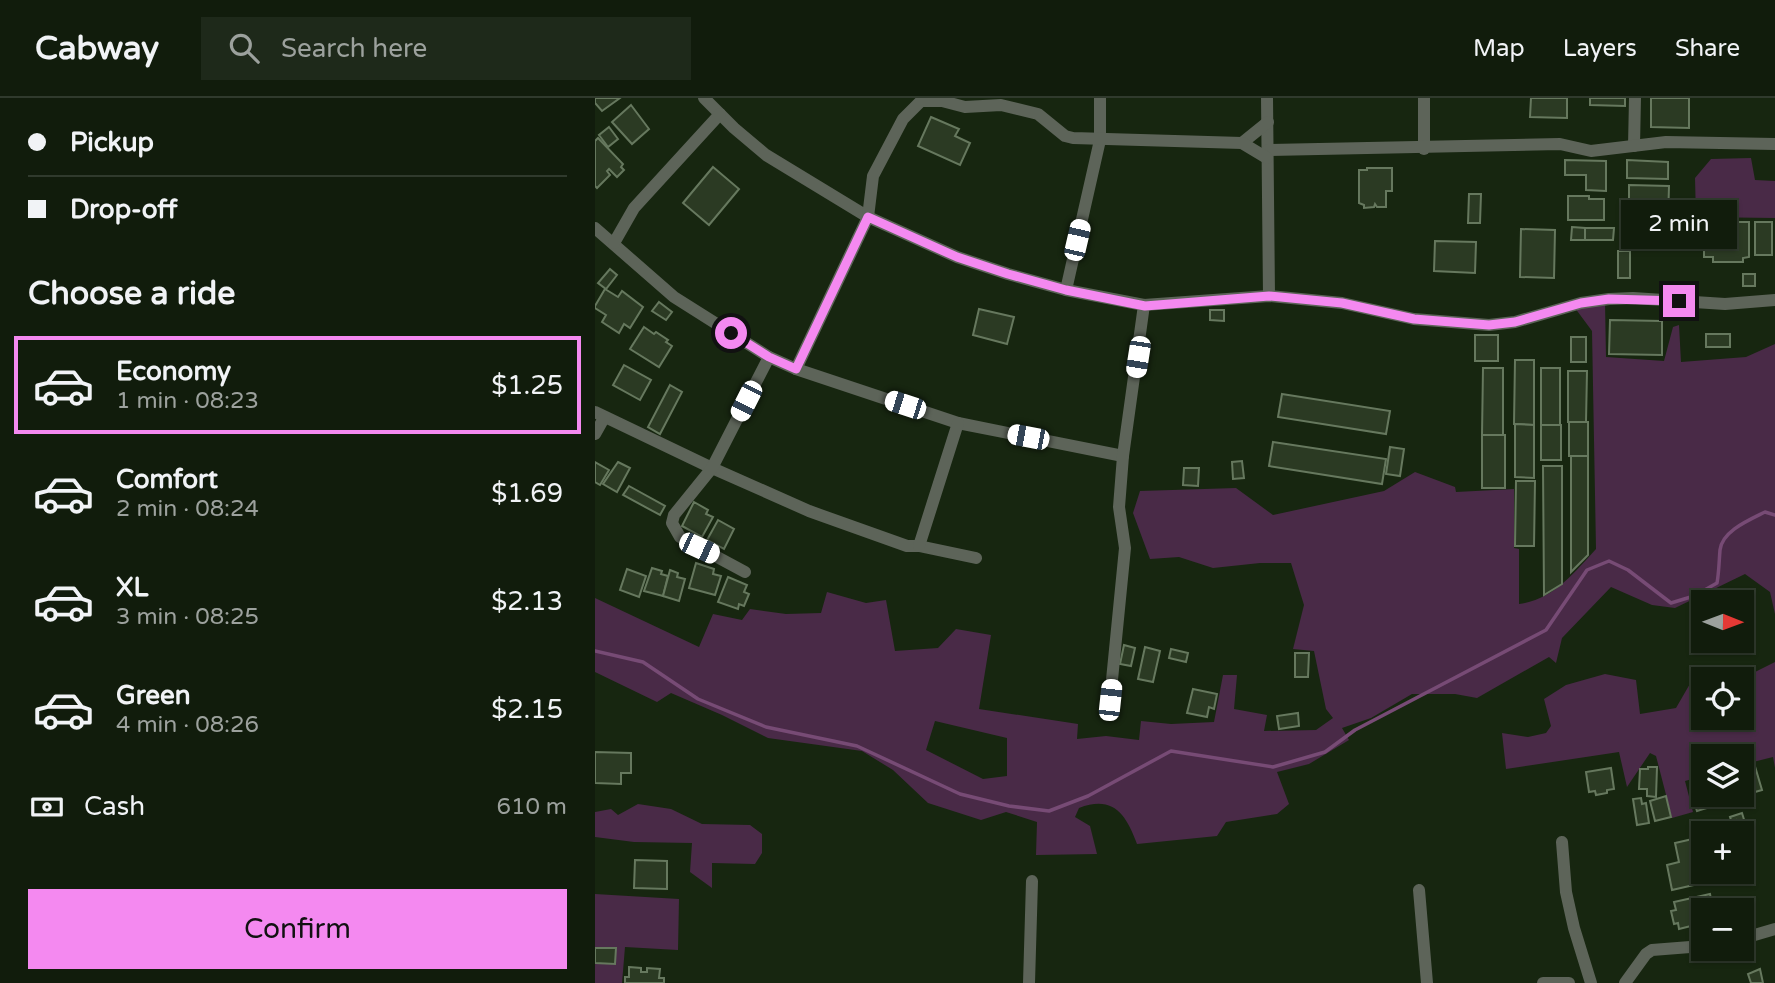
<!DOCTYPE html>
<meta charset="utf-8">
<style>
:root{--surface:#111c0c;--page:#1e291a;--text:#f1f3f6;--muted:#9ca19d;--line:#303a2d;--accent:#f489f0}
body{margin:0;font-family:"Varela Round",sans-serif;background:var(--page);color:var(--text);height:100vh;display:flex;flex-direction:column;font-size:26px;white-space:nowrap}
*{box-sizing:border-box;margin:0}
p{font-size:23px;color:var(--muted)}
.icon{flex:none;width:38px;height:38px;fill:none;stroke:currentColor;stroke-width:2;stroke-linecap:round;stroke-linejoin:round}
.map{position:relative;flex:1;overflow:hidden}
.details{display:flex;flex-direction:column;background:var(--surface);width:595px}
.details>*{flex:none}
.guide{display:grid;align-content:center;height:154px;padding:0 28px;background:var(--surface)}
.needle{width:46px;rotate:91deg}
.buttons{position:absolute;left:1096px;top:492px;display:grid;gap:14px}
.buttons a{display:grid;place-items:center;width:63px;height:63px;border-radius:0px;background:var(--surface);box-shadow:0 2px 5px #0004,0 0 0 2px var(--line);font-size:35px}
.end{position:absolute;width:32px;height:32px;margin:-16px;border:9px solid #f489f0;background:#111;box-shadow:0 0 0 4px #111}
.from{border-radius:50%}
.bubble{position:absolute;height:49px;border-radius:0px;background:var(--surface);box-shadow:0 2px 5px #0004,0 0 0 2px var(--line);font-size:23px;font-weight:600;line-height:49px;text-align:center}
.car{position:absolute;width:21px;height:42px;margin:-21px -10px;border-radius:9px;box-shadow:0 0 5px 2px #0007;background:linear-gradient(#fff 24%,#345 0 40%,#fff 0 76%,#345 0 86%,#fff 0)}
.guide b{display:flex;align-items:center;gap:24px;height:66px;font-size:26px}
.guide b+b{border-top:2px solid var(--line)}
.guide i{width:18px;height:18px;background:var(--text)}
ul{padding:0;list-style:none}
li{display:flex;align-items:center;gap:21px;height:98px;margin:0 14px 10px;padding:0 14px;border:4px solid transparent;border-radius:0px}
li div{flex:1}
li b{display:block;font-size:26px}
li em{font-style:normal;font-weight:600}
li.on{border-color:var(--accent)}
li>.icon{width:63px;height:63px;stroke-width:1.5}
h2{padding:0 28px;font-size:32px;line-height:84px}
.pay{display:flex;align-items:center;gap:18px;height:77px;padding:0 28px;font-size:26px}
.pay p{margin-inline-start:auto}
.action{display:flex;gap:14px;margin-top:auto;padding:14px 28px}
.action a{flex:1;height:80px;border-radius:0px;background:var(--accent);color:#111;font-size:28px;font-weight:600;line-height:80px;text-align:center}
header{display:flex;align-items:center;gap:42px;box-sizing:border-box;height:98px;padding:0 35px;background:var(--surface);border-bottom:2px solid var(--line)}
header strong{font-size:33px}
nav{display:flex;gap:38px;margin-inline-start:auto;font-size:24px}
.search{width:490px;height:63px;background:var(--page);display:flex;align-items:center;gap:18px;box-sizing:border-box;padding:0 24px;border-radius:0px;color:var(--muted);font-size:26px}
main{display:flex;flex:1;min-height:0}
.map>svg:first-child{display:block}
</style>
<header>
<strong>Cabway</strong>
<div class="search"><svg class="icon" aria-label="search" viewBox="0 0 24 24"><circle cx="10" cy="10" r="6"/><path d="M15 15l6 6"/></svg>Search here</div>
<nav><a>Map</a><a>Layers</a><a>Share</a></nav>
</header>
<main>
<section class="details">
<div class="guide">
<b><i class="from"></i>Pickup</b>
<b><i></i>Drop-off</b>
</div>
<h2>Choose a ride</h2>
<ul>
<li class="on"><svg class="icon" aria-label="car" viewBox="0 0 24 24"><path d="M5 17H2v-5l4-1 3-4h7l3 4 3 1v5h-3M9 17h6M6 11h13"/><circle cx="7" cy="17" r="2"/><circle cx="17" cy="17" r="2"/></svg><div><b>Economy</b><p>1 min · 08:23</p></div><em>$1.25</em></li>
<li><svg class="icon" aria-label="car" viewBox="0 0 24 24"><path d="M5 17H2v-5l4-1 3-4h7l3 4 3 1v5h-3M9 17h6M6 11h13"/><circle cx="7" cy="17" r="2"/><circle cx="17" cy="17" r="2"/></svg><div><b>Comfort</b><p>2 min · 08:24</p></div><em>$1.69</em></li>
<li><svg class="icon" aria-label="car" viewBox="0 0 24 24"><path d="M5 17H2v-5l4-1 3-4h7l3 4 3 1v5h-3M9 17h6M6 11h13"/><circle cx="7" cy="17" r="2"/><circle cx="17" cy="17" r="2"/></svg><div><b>XL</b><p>3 min · 08:25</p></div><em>$2.13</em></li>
<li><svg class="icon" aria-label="car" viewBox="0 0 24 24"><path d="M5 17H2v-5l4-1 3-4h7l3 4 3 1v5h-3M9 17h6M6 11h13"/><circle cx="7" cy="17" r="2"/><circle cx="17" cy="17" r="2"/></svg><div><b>Green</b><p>4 min · 08:26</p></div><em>$2.15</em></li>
</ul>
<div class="pay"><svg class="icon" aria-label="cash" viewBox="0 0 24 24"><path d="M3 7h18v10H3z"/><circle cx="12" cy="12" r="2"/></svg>Cash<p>610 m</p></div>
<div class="action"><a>Confirm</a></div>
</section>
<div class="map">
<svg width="1180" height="885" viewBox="0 0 1180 885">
<rect width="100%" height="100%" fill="#172610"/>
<!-- green -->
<g fill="#492a47" fill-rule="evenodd">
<path d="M1156 60 1160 82 1180 83V120L1101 119 1100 80 1116 61Z"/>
<path d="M1010 204 1011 259 1069 263 1078 229 1084 227 1086 264 1151 259 1180 246V516L1175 494 1150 476 1080 510 1057 507 1016 489 967 540 961 565 954 559 882 600 860 596H817L776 620 747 630 754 642 714 666 682 674 694 706 682 716 631 724 622 738 542 746C531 716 518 697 484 710L480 719 495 728 502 756 441 757 442 724 411 714 386 722 333 705 298 672 267 653 173 640 127 617 76 595 62 604 0 574V500L104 549 118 516 147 522 155 511 191 516 226 515 232 494 271 505 291 502 300 553 343 550 361 531 396 537 384 611 483 626 482 641 511 638 544 642 546 623 576 626 619 624 628 577H642L639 611 672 617 669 633 721 632 738 620 731 611 719 553 698 551 709 507 696 465H665L618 470 584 459 555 461 538 415 545 393 641 390 678 417 789 393 820 374 860 389 861 394 919 391V450L924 451V506C959 501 978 476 1001 451L997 233 980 210ZM340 623 412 640V678L388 681 331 652Z"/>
<path d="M1180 564V670L1178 659 1146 667V658H1108V678L1090 683 1098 714 1077 720 1061 658 1055 655 1032 689 1024 654 911 671 907 635 933 639 951 635 956 628 949 601 971 587 1010 576 1041 582 1045 616 1081 610 1096 584 1108 583V620H1146V581H1126L1150 579Z"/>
<path d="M43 706 76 711 107 726 155 727 167 736V755L160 766 117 765V790L95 774 97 745 39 744 0 739V714L16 711 23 717Z"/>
<path d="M0 796 84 801 83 852 30 849 27 885H0Z"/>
</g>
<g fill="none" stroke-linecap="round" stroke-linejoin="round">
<!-- stream -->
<path stroke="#774b75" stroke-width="3.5" d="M0 553 48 564 103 601 171 629 262 648 365 696 414 708 454 713 493 698 576 653 678 669 730 654 760 632 951 532 992 472 1014 463 1033 472 1076 505 1099 498 1122 485C1124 474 1124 464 1125 452 1127 433 1154 422 1170 414L1180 417"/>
</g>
<!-- building -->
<g fill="#2b3a23" stroke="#66785e" stroke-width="2">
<path d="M0 0H25L7 13 0 5Z"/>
<path d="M936 0H972V20L935 19Z"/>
<path d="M995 0H1030V8L995 7Z"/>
<path d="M1056 0H1094V30L1056 29Z"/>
<path d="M36 7 54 31 37 46 17 24Z"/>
<path d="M336 19 364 31 360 38 375 45 365 67 323 48Z"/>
<path d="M14 29 23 41 13 49 4 37Z"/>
<path d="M3 40 28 66 26 69 29 72 22 79 14 71 12 73 15 77 2 90 0 88V43Z"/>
<path d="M970 62 1011 63V93L991 92V77H970Z"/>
<path d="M1032 62 1073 64V81L1032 80Z"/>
<path d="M118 69 144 91 114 127 88 105Z"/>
<path d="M772 70H797V93H791V109H782L780 106 779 109 769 110V107L764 105V72H772Z"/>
<path d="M1034 87 1074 88 1073 122H1034Z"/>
<path d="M874 96H886L885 125H873Z"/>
<path d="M973 98H994V101H1009V122H973Z"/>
<path d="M1109 124H1121V133L1135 130V133H1141V124H1154V159L1148 160V164H1118V159H1109Z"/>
<rect x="1160" y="124" width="17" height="33"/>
<path d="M1031 127H1058L1057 147H1030Z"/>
<path d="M977 129 990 130V142H976Z"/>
<path d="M990 130H1019L1018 142H990Z"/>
<path d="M926 131 960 132 959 180 925 179Z"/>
<path d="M840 143 881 144 880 175 839 173Z"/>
<rect x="1023" y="153" width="12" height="27"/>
<path d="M15 171 22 177 11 191 3 185Z"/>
<rect x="1148" y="176" width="12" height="12"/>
<path d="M10 191 23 199 27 193 48 209 35 230 29 226 24 235 7 224 11 217 0 210V208Z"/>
<path d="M64 204 77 214 71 222 57 213Z"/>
<path d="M384 211 419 219 412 246 378 237Z"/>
<path d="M615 212H629V223L615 222Z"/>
<path d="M1015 222 1067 223V257L1014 256Z"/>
<path d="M49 229 59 236 61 234 73 242 71 244 77 248 64 269 35 251Z"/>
<rect x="1111" y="236" width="24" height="13"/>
<rect x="880" y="237" width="23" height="26"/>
<rect x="976" y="239" width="15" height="25"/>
<path d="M920 262H939V327L919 326Z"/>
<path d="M29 267 56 282 45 302 18 287Z"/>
<path d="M888 270H908V337H887Z"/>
<rect x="946" y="270" width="19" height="57"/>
<path d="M973 273H992L991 324H973Z"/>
<path d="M75 287 87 294 65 336 53 329Z"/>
<path d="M687 296 795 313 791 336 683 319Z"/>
<rect x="974" y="324" width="19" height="34"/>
<path d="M920 326 939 327V380L920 379Z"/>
<rect x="946" y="327" width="20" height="35"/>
<rect x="887" y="337" width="23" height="53"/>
<path d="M678 344 791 361 787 386 674 368Z"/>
<path d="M795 349 809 351 805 378 791 376Z"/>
<path d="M976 358H993V457L976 474Z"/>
<path d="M647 363 649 380 638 381 637 364Z"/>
<path d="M0 364 14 372 5 387 0 384Z"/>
<path d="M23 364 35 370 22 394 8 386Z"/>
<path d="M948 368H967V486L949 497Z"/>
<path d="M589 370H604L603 388 588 387Z"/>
<path d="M921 383H940L939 448H920Z"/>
<path d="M34 388 70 408 65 417 28 397Z"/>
<path d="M99 404 113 412 111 416 118 419 107 439 87 428Z"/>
<path d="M123 422 139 431 129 451 112 442Z"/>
<path d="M101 465 119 471 118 476 126 478 120 497 94 490Z"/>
<path d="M57 470 67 473 66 476 73 478 68 498 49 493Z"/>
<path d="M32 471 51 478 44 499 25 492Z"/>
<path d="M75 472 83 475 82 479 90 481 84 503 68 498Z"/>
<path d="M133 479 152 487 149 494 154 496 149 508 144 506 143 511 123 504Z"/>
<path d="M529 547 540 550 536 568 525 566Z"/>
<path d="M550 549 565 553 558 584 543 581Z"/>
<path d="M576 551 593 555 591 564 574 560Z"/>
<path d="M700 555H714L713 579H700Z"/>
<path d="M598 591 622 596 619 611 614 609 612 619 592 615Z"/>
<path d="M703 615 704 628 684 631 682 618Z"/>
<path d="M0 654 36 655V675H26V686L0 685Z"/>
<path d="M1159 665 1167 692 1153 696 1146 669Z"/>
<path d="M1053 669H1062L1061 699 1052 698V691H1044L1045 671H1053Z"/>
<path d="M1016 670 1019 691 1012 692V695L1001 697 1000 693 994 694 991 674Z"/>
<path d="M1108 684V696H1125L1128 705 1102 713 1096 695 1103 692 1101 686Z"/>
<path d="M1131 696H1144V700L1148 699 1149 705 1134 708Z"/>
<path d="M1071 698 1076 719 1060 723 1055 703Z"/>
<path d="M1046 700 1047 706 1051 705 1054 725 1042 727 1038 701Z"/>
<path d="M1147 715 1155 741 1146 744V735H1140L1135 719Z"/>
<path d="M1141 722 1145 735H1115L1114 731Z"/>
<path d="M1102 740 1112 784 1077 792 1072 767 1084 764 1080 745Z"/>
<path d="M40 762 72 763V791L39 790Z"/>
<path d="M1115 796 1118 812H1108V825L1084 831 1083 825 1079 826 1076 813 1081 812 1079 804Z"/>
<path d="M0 850H21L20 866 0 865Z"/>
<path d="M34 869 46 870V874H52V870L65 871 64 880H69V885H30V879H34Z"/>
<path d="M1165 871 1168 885H1156L1153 876Z"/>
</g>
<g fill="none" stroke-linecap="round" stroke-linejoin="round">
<!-- street -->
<g stroke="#5d6459" stroke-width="12">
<path d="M109 0 139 30 171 57 273 119 362 159 413 176 471 192 549 207 674 198 747 205 819 221 894 227 920 224 986 205 1014 201 1038 200 1130 206 1180 202"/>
<path d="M672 0 674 198"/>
<path d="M829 0V51"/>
<path d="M647 45 673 24"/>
<path d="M1039 48 1040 0"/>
<path d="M673 52 965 46 996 53 1071 44 1180 46"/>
<path d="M0 130 79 199 174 259 201 271 363 325 528 358"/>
<path d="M19 145 39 110 125 16"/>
<path d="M471 192 505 42V0"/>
<path d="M201 271 273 119 278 78 308 21 326 3H347L370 9 406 7 443 16 470 38 478 40 647 45 672 60"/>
<path d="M0 314 117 370 214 413 312 448H324L381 460"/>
<path d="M0 336 9 320"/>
<path d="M324 448 363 325"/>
<path d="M150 474 85 439 77 425 79 417 117 370 174 259"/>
<path d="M515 602 530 450 524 409 528 358 549 207"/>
<path d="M967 744 971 794 979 830 996 885"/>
<path d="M824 792 832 885"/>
<path d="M1146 841 1180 831"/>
<path d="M434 885 437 783"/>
<path d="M948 885H974"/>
<path d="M1030 885 1051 856 1057 852 1108 848"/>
</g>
</g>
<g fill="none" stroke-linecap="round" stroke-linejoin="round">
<!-- route -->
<path stroke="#f489f0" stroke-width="9" d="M136 235 174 259 201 271 273 119 362 159 413 176 471 192 550 208 674 198 747 205 819 221 894 227 920 224 986 205 1014 201 1084 203"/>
</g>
</svg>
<div class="buttons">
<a><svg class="needle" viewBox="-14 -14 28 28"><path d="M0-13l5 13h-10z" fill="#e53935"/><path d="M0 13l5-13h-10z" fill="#9ca19d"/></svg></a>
<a><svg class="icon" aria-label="locate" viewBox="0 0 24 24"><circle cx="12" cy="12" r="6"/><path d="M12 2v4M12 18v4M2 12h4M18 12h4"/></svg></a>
<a><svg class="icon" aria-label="layers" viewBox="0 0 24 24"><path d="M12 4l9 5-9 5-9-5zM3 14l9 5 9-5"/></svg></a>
<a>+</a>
<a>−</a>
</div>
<i class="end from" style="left:136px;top:235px"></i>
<i class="end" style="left:1084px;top:203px"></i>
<div class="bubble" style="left:1026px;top:102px;width:116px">2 min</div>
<i class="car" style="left:482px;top:142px;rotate:13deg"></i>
<i class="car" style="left:543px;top:259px;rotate:189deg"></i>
<i class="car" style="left:151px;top:303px;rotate:207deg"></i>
<i class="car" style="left:310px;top:307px;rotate:288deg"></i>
<i class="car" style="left:433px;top:339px;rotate:281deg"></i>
<i class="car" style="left:104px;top:450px;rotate:115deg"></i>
<i class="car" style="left:515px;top:602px;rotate:6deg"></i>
</div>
</main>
